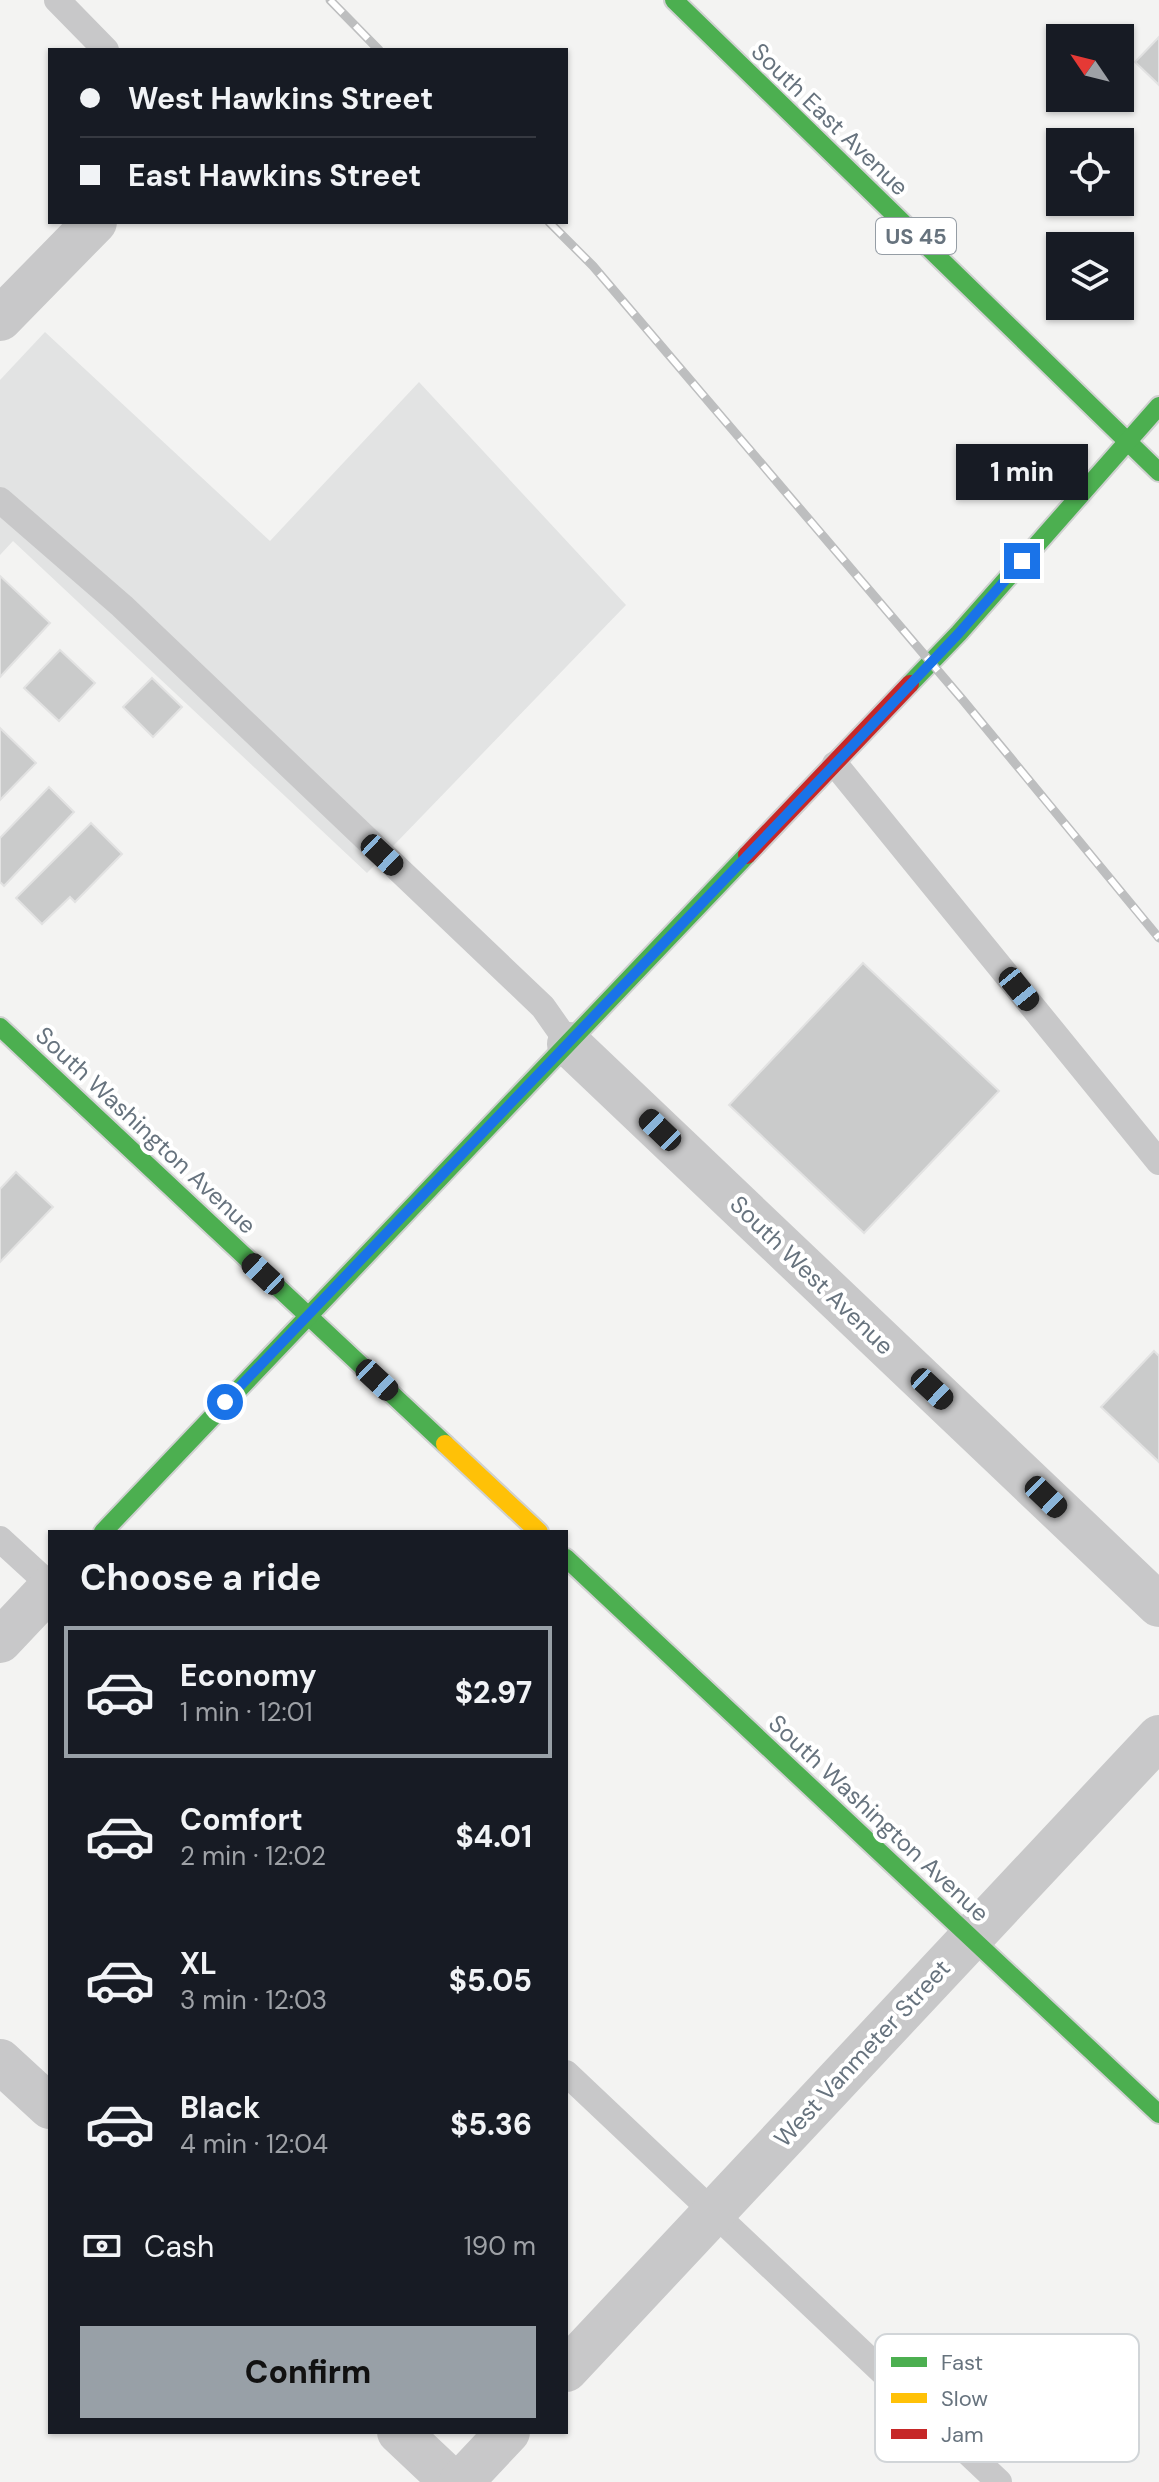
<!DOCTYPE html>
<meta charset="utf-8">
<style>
:root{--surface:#171b24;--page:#20242c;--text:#f1f3f6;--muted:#9ea1a6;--line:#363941;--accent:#98a0a7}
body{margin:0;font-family:"DM Sans",sans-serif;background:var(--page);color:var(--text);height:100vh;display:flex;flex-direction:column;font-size:30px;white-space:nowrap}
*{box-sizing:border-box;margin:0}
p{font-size:26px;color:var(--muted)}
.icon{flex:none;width:44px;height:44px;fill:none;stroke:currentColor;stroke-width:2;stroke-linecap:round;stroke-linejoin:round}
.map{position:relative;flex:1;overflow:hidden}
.details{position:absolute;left:48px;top:1530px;width:520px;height:904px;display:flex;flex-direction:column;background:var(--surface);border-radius:0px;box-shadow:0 2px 6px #0004}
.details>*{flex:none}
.guide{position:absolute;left:48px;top:48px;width:520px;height:176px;border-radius:0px;box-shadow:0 2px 6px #0004;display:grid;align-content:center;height:176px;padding:0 32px;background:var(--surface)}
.needle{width:52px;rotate:305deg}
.fabs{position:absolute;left:1046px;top:24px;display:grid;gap:16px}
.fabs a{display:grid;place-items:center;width:88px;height:88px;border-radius:0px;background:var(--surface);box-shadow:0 2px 6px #0004;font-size:40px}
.end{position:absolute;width:36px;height:36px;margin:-18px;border:10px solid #1a73e8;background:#fff;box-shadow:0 0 0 4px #fff}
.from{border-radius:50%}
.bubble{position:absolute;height:56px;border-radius:0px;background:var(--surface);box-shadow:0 2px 6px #0004;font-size:26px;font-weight:800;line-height:56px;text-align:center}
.car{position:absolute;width:24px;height:48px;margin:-24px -12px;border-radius:10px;box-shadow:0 0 6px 2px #0007;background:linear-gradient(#222 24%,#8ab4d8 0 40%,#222 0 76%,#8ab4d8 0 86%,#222 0)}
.guide b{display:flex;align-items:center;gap:28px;height:76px;font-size:30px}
.guide b+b{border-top:2px solid var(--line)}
.guide i{width:20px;height:20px;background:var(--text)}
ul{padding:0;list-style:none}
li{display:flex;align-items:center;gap:24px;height:132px;margin:0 16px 12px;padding:0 16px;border:4px solid transparent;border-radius:0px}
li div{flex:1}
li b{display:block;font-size:30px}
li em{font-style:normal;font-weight:800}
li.on{border-color:var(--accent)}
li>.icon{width:72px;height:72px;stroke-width:1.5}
h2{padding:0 32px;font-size:36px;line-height:96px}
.pay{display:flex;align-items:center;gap:20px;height:88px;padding:0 32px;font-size:30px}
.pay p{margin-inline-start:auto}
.cta{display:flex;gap:16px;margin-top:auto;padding:16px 32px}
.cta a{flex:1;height:92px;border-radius:0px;background:var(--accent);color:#111;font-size:32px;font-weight:800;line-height:92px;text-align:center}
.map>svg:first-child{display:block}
</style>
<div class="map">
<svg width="1159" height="2482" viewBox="0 0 1159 2482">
<rect width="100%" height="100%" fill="#f3f3f2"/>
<!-- built -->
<path fill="#e2e3e3" d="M45 332 270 541 419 382 626 605 367 873 13 541 0 555V380Z"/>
<!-- building -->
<g fill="#cacbcb" stroke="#e2e2e2" stroke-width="2">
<path d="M1159 37V85L1135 62Z"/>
<path d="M0 576 50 623 0 677Z"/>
<path d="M60 650 95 683 59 721 24 688Z"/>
<path d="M152 678 182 707 153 737 123 707Z"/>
<path d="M0 728 36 763 0 800Z"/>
<path d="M49 787 74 812 4 886 0 882V838Z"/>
<path d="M91 823 122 854 75 902 70 897 42 924 16 898Z"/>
<path d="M863 963 999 1091 864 1233 729 1105Z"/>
<path d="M16 1172 53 1207 0 1262V1189Z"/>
<path d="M1154 1351 1159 1356V1462L1101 1407Z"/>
</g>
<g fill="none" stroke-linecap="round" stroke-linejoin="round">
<!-- fast casing -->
<g stroke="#d0d1d1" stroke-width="22">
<g id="fast">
<path d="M674 0 1159 472"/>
<path d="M910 684 959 633 1159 406"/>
<path d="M0 1027 445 1444"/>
<path d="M103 1532 747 855"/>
<path d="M566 1558 1159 2114"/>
</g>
</g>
<!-- slow casing -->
<g stroke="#d0d1d1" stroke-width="22">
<path id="slow" d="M445 1444 539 1532"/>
</g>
<!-- jam casing -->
<g stroke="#d0d1d1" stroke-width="22">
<path id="jam" d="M747 855 910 684"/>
</g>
<!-- lane -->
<g stroke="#c8c8c9" stroke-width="26">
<path d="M57 0 106 50"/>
<path d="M0 500 122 606 543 1007 569 1044"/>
<path d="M835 764 1159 1162"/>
<path d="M0 1539 50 1585"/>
<path d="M566 2073 999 2482"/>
</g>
<!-- street -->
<g stroke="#c8c8c9" stroke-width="44">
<path d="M0 319 95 222"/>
<path d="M569 1044 1159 1605"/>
<path d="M0 1641 50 1588"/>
<path d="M0 2061 50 2107"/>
<path d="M566 2370 1159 1737"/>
<path d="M399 2432 452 2482"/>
<path d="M461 2482 508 2432"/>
</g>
<!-- fast -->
<use href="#fast" stroke="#4caf50" stroke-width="18"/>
<!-- slow -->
<use href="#slow" stroke="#ffc107" stroke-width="18"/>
<!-- jam -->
<use href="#jam" stroke="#c62828" stroke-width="18"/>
<!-- rail casing -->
<g stroke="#bdbebf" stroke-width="9">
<g id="rail">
<path d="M330 0 379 50"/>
<path d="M549 222 593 266 962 699 1159 938"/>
</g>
</g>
<!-- rail -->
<use href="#rail" stroke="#fff" stroke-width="6" stroke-dasharray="18" stroke-linecap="butt"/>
</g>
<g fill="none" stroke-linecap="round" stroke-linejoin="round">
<!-- route -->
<path stroke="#1a73e8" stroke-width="10" d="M225 1402 856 742 959 633 1022 561"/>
</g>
<g text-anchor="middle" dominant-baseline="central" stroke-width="8" stroke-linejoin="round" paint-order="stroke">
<!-- shield labels -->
<rect fill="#fff" stroke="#959da5" stroke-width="2" x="876" y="218" width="80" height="36" rx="6"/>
<g font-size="22" font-weight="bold" fill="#67737e">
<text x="916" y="236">US 45</text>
</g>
<!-- street labels -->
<g font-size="24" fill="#67737e" stroke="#fff">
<text transform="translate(830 119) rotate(44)">South East Avenue</text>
<text transform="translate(146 1130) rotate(43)">South Washington Avenue</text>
<text transform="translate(812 1275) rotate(44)">South West Avenue</text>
<text transform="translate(879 1818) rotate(43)">South Washington Avenue</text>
<text transform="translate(862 2053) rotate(-47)">West Vanmeter Street</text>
</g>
</g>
<!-- legend -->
<rect x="875" y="2334" width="264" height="128" rx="12" fill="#fff" stroke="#d1d5d8" stroke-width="2"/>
<rect x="891" y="2357" width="36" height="10" fill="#4caf50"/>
<rect x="891" y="2393" width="36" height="10" fill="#ffc107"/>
<rect x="891" y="2429" width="36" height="10" fill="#c62828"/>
<g font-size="22" fill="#67737e">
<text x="941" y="2370">Fast</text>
<text x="941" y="2406">Slow</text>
<text x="941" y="2442">Jam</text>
</g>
</svg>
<div class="fabs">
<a><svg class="needle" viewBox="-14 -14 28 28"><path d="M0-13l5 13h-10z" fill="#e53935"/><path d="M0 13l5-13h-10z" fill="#9ea1a6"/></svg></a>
<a><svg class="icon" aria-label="locate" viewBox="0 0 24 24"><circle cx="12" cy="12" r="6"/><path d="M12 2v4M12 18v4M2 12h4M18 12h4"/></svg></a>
<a><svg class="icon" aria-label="layers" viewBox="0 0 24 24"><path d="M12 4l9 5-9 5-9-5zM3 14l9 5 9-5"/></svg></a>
</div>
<i class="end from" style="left:225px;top:1402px"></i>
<i class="end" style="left:1022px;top:561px"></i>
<div class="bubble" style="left:956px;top:444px;width:132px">1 min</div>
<i class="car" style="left:382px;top:855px;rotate:133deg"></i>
<i class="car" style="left:1019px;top:989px;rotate:141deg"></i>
<i class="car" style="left:660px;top:1130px;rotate:314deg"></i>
<i class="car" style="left:263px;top:1274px;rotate:313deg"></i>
<i class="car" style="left:377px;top:1380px;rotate:133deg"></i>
<i class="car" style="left:932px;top:1389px;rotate:133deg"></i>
<i class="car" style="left:1046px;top:1497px;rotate:134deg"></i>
<div class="guide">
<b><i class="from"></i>West Hawkins Street</b>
<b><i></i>East Hawkins Street</b>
</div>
<section class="details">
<h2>Choose a ride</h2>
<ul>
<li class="on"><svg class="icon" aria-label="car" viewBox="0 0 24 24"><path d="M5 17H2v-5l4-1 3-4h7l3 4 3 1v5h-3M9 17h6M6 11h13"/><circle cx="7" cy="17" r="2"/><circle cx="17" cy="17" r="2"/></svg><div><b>Economy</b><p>1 min · 12:01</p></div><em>$2.97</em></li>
<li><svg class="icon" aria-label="car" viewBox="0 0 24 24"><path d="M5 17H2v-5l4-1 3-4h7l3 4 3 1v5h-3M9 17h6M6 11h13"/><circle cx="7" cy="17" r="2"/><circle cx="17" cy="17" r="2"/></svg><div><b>Comfort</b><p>2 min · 12:02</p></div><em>$4.01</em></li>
<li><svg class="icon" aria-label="car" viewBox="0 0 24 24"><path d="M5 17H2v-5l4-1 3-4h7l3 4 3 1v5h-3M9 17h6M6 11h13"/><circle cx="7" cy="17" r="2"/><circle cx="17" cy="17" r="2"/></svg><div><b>XL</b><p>3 min · 12:03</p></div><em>$5.05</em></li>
<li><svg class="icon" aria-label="car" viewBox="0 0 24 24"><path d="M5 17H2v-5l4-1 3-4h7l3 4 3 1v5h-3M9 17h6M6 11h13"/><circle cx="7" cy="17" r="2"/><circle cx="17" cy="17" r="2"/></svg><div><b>Black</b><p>4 min · 12:04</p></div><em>$5.36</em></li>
</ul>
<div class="pay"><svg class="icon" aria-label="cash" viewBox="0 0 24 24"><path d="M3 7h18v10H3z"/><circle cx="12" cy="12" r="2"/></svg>Cash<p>190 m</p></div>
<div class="cta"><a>Confirm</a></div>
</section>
</div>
